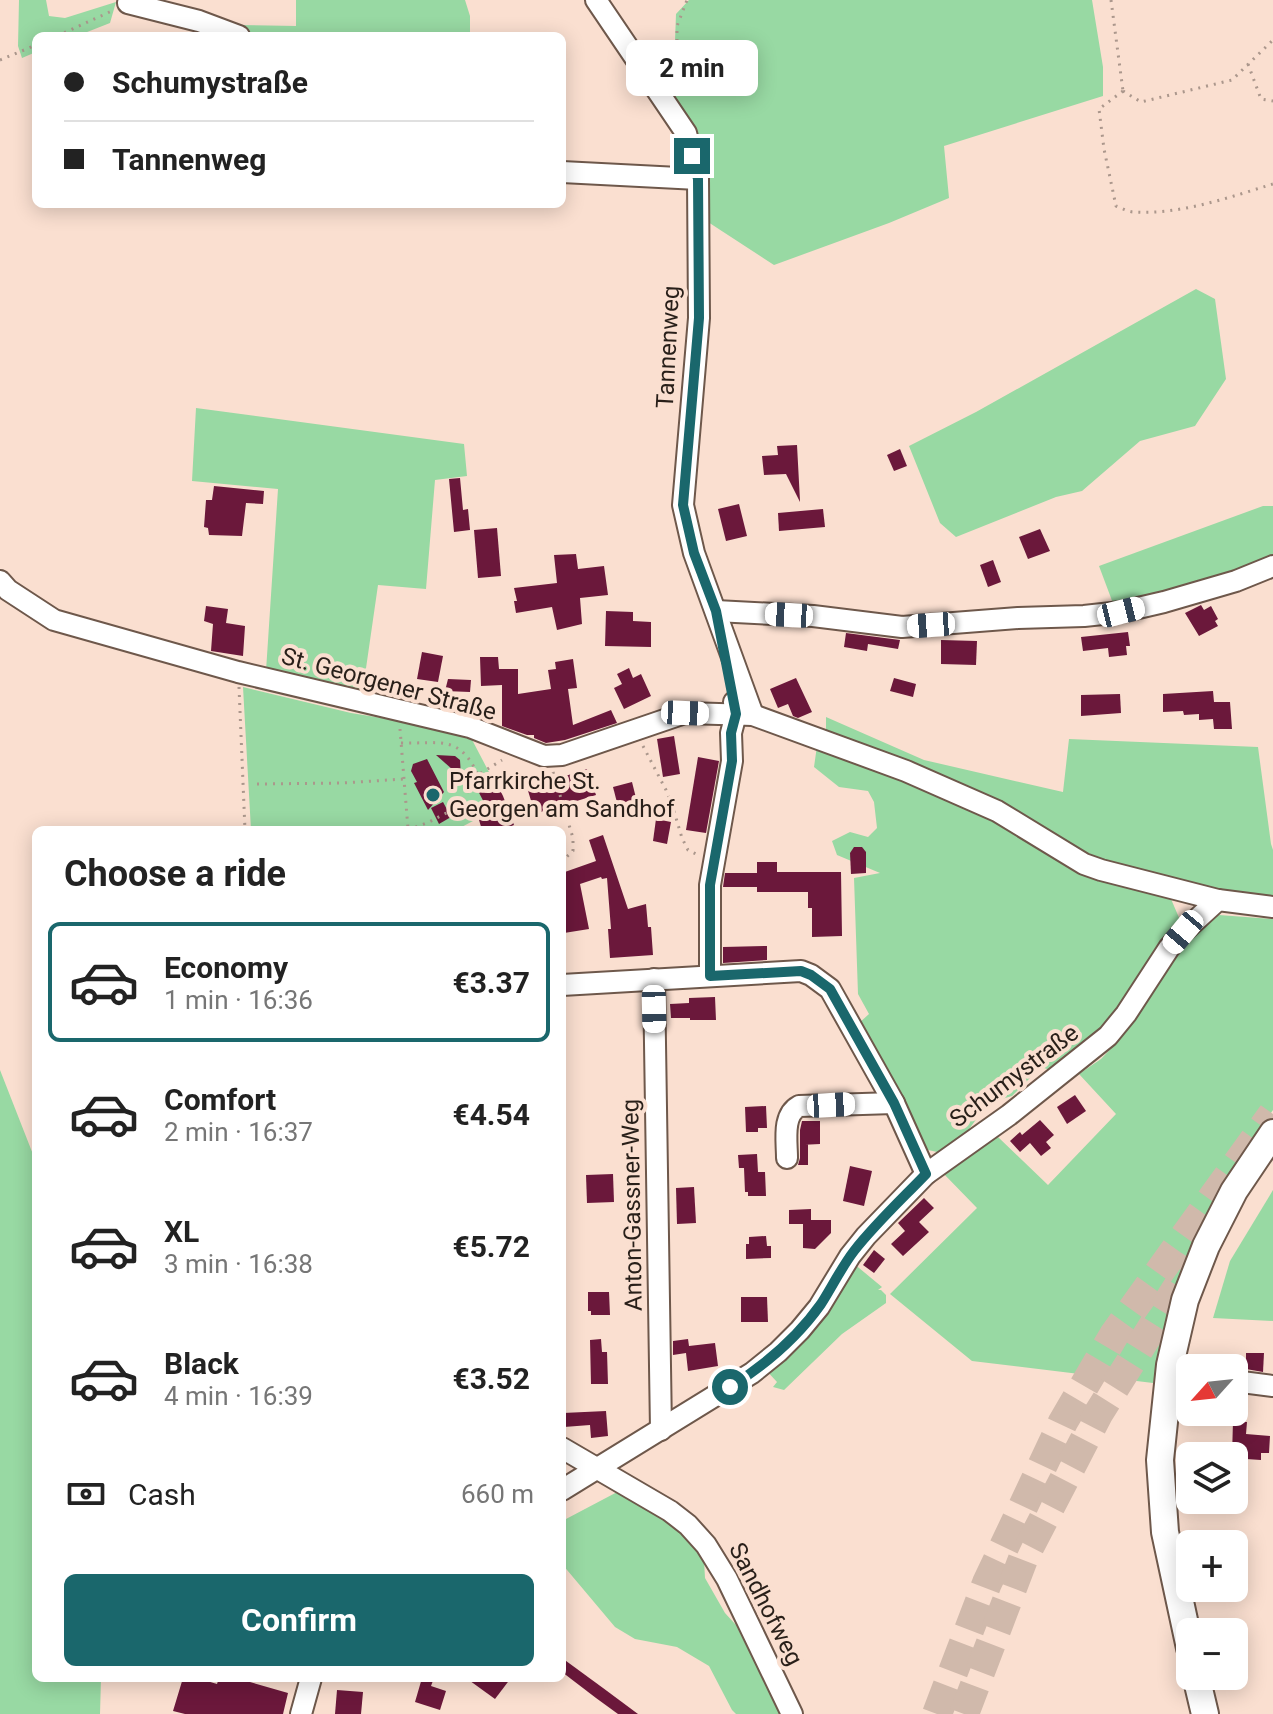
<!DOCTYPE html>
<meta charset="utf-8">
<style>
:root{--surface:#fff;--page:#f6f6f6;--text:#222;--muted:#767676;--line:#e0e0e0;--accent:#1a676c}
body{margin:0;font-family:Roboto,sans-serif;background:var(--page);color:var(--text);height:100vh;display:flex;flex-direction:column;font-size:30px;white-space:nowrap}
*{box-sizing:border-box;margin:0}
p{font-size:26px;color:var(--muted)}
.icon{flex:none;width:44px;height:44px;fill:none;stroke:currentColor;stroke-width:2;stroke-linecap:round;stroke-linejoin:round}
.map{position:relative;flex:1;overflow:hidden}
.details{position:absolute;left:32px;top:826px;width:534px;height:856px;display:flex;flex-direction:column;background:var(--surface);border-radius:12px;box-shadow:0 4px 20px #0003}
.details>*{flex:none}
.banner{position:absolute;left:32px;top:32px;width:534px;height:176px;border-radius:12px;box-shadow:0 4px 20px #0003;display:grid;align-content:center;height:176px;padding:0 32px;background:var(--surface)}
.needle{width:52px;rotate:243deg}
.tools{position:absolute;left:1176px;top:1354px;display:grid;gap:16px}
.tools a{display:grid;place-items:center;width:72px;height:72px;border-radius:12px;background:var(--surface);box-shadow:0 4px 20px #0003;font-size:40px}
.end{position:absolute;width:36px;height:36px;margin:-18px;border:10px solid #1a676c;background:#fff;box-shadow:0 0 0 4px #fff}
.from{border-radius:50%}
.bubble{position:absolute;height:56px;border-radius:12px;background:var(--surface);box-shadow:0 4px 20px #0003;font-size:26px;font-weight:700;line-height:56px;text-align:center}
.car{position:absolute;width:24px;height:48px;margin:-24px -12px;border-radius:10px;box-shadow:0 0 6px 2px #0007;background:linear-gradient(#fff 24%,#345 0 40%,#fff 0 76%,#345 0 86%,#fff 0)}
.banner b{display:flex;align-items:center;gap:28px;height:76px;font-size:30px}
.banner b+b{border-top:2px solid var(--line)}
.banner i{width:20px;height:20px;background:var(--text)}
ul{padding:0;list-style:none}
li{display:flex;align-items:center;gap:24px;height:120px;margin:0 16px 12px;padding:0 16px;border:4px solid transparent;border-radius:12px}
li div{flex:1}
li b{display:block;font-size:30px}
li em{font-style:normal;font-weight:700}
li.active{border-color:var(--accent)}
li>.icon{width:72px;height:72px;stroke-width:1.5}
h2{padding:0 32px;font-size:36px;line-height:96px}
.pay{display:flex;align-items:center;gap:20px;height:88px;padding:0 32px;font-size:30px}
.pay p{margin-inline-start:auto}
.cta{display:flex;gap:16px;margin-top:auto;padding:16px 32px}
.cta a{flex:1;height:92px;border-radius:12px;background:var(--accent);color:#fff;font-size:32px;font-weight:700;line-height:92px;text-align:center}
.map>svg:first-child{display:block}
</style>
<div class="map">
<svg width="1273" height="1714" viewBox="0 0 1273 1714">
<rect width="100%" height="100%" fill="#fadfd0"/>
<!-- green -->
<g fill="#98d9a3">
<path d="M19 0H46L49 16 65 18 116 2 110 23 77 36H36V52L22 58 18 46Z"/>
<path d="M296 0H465L470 16V36H235V25L296 26Z"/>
<path d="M689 0H1092L1103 67V96L944 146 949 198 889 223 774 265 708 222 704 153 673 96 676 14Z"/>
<path d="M1196 289 1215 299 1226 379 1195 426 1140 441 1082 491 1056 497 956 537 940 523 909 446 976 412Z"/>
<path d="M196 408 464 444 467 476 435 480 426 589 378 585 362 696 266 671 278 489 192 481Z"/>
<path d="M1263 506H1273V558L1236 572 1114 606 1099 566Z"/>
<path d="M243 687 351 713 468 732 491 776 475 784 490 812 456 830H251Z"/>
<path d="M826 717 924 760 1063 792 1069 739 1258 747 1271 844 1273 850V898L1192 885 1098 862 1000 800 826 733Z"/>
<path d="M817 746 904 778 996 820 1089 878 1171 899 1180 920 1121 1010 1090 1044 1053 1071 1041 1067 1012 1096 988 1103 959 1143 942 1153 928 1150 858 1024 869 1014 858 994 854 878 880 873 837 855 832 841 850 832 868 837 877 828 874 802 868 791 839 787 814 767Z"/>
<path d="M1219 915 1273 919V1110L1243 1152 1205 1219 1179 1279 1153 1383 972 1361 890 1294 977 1208 941 1171 998 1137 1048 1185 1116 1114 1079 1074 1101 1059 1119 1040 1180 942 1198 925Z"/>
<path d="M0 1070 36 1162V1678H101L100 1714H0Z"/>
<path d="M1273 1190V1321L1213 1318 1230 1261Z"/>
<path d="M853 1263 882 1287 878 1290H881L886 1295V1303L842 1334 784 1390 773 1387 777 1382 765 1369Z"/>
<path d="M621 1490 670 1520 704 1560 705 1578 725 1613 736 1625 781 1714H736L732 1710 709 1666 677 1647 635 1639 615 1627 562 1564V1519H566Z"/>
</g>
<!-- building -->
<g fill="#6b183b">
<path d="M797 445 800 501V502L786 474 764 475 762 456 778 455 777 446Z"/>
<path d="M900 449 907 466 894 471 887 455Z"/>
<path d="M460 478 463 510 468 509 470 530 454 532 449 479Z"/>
<path d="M214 486 264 491 263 504 246 503 242 536 209 535 208 528 204 527 206 500H212Z"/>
<path d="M739 504 747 536 726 541 718 509Z"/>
<path d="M823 509 825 527 779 531 778 513Z"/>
<path d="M497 528 501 576 478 578 474 530Z"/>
<path d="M1040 529 1050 551 1028 559 1019 537Z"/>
<path d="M576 554 578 569 604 566 608 595 580 598 582 624 557 630 552 607 516 613 514 601H517L514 588 557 583 554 555Z"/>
<path d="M993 560 1001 582 988 587 980 565Z"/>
<path d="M1201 605 1204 610 1211 606 1218 619 1215 621 1218 626 1199 636 1185 613Z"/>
<path d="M206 606 228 609 226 623 245 626 243 656 211 651 213 624 204 621Z"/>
<path d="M606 611 633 612V621L651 622V647L605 646Z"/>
<path d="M1128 632 1130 646H1126L1127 655 1109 657 1108 648 1083 651 1081 637Z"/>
<path d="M846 633 900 640 898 649 868 644 867 651 844 647Z"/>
<path d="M941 640 977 641 976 665 941 664Z"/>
<path d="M422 652 443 656 438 682 417 679Z"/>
<path d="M480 657H498L499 669H518V694L551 689 548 670 556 669 555 662 573 659 577 688 568 689 573 725 611 710 617 723 565 740 546 743 534 738V735H527L502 726V685L481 686Z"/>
<path d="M629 668 633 678 641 674 651 696 624 709 614 688 622 684 617 674Z"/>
<path d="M796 678 812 712 798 718 793 716 788 704 778 708 770 689Z"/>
<path d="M894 678 916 684 913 697 890 691Z"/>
<path d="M448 679 471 680 470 692 445 691Z"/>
<path d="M1213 691 1214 702H1230L1232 729H1214L1213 719 1199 720V714L1184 715 1183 711 1163 712V694Z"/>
<path d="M1120 694 1121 713 1081 716V695Z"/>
<path d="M674 736 680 774 663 777 657 739Z"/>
<path d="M436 755 455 756 460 760 461 777Z"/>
<path d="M698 757 719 761 706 833 686 830Z"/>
<path d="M427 759 444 792 428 810 414 783 417 782 411 771 413 764Z"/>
<path d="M587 769 596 795 535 814 526 784 552 777 553 780Z"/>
<path d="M493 776 503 796 514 825 501 830H482L479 820 491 816 475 785Z"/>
<path d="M632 782 640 814 621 818 613 787Z"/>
<path d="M443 802 451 817 439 824 431 808Z"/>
<path d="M656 819 671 822 667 844 653 841Z"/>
<path d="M603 835 628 909 646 904 648 927H651L653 955 610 958 608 929H611L607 878 602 879 601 877 580 884 589 929 564 933 562 873 596 861 589 840Z"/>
<path d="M854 847H862L866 852V873L851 874 850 853Z"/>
<path d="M757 862H777V872H841L842 936 812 937V908H808V892H757V887H723L725 873H757Z"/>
<path d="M767 946V960L723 963V947Z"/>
<path d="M715 997 716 1020H690V1018H671L670 1004 689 1003V998Z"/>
<path d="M1075 1095 1086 1111 1067 1124 1057 1107Z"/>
<path d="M766 1106 767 1128H758V1132H746L745 1107Z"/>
<path d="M1040 1120 1054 1135 1046 1142 1051 1148 1041 1156 1030 1143 1020 1152 1010 1141 1020 1132 1022 1135Z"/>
<path d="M802 1121H820V1144L800 1145 808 1144V1165H798L800 1158V1130Z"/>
<path d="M757 1154 758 1172H765L766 1196H748V1192H745L744 1168H739L738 1155Z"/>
<path d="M850 1166 872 1171 864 1206 843 1201Z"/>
<path d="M613 1174 614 1202 587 1203 586 1175Z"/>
<path d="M694 1187 696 1223 677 1224 676 1188Z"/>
<path d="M924 1198 934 1208 919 1222 929 1232 903 1256 891 1244 905 1231 898 1223Z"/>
<path d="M811 1209V1220H831V1233L815 1249 803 1248V1224H789V1210Z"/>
<path d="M766 1236 767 1246H771V1258L746 1259V1244H749V1237Z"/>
<path d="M874 1250 885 1259 874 1273 863 1265Z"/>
<path d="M588 1292H609L610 1315H591V1311H588Z"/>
<path d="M741 1297H767L768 1322H741Z"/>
<path d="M601 1339 602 1352H607L608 1384H591L590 1340Z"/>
<path d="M688 1339 689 1346 715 1343 718 1366 688 1371 686 1353 673 1355V1341Z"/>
<path d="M1246 1353H1264L1263 1372 1246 1369Z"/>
<path d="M606 1411 608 1436 591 1438 590 1425 564 1427 563 1413Z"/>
<path d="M1233 1421 1247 1422 1246 1434 1270 1436 1269 1453H1261V1460L1246 1459V1462H1234V1456H1232Z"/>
<path d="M562 1658 603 1688 638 1714H618L596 1698 562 1672Z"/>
<path d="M183 1678H197L217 1684 219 1678H252L250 1682 288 1693 283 1714H185L173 1711Z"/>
<path d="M422 1678H434L431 1686 446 1691 440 1710 415 1702Z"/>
<path d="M466 1678H511L495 1699Z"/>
<path d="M337 1690 363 1692 361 1714H335Z"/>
</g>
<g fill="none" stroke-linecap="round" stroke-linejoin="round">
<!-- highway-tunnel -->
<g stroke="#d0b9ab" stroke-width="30" stroke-dasharray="30 15" stroke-linecap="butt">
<path d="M937 1714 987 1583 1063 1422 1114 1335 1273 1114"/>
<path d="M964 1714 1023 1559 1098 1414 1194 1261"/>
</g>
<!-- minor casing -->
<g stroke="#6e584b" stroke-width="24">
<g id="minor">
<path d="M596 0 686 133 698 179 699 318 683 505 694 553 753 715"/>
<path d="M128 3 199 21 239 36"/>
<path d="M562 172 698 179"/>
<path d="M0 581 8 590 54 620 238 672 470 727 544 756 562 755 685 713 753 715 906 771 997 811 1084 864 1101 870 1218 900"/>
<path d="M716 611 813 616 902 627 1018 618 1084 616 1121 612 1164 602 1236 581 1273 566"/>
<path d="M710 976V885L732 761 731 733 736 714 734 702"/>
<path d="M654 979 661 1430"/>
<path d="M562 985 801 971 811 975 830 989 894 1103 926 1174"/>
<path d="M787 1158C787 1141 782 1115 799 1106L894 1103"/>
<path d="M1234 1381 1273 1386"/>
<path d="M562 1448 670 1511 688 1525 706 1545 727 1579 792 1714"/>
<path d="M562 1490 752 1373 778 1352 800 1330 819 1307 850 1256 866 1236 926 1174 1009 1115 1108 1036 1126 1014 1169 948 1183 932 1218 900 1273 907"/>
<path d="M301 1714 311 1678"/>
</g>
</g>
<!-- major casing -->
<g stroke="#6e584b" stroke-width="30">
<g id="major">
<path d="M1190 1648 1165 1532 1160 1460 1170 1365 1185 1300 1206 1246 1234 1191 1273 1133"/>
<path d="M1196 1676 1205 1714"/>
</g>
</g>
<!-- path -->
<g stroke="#ab978c" stroke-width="3" stroke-dasharray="2 6" stroke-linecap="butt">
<path d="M1111 0 1123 91"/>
<path d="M57 36 114 10"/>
<path d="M0 60 36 45"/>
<path d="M1248 64 1261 99 1273 101"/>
<path d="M677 89V26L687 0"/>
<path d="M1123 91 1099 109 1104 149 1116 206C1122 208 1128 212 1134 212 1180 215 1230 197 1273 184"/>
<path d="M1123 91 1141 102 1232 80 1273 40"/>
<path d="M239 687 245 830"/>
<path d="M400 729 408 829"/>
<path d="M401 743C440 744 459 734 478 775"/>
<path d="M643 746 666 790 673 808 682 838 688 850 698 855"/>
<path d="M553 772 573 838V851L562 861"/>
<path d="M257 784 343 783 404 779"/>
<path d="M408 830 429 822 458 807 478 775 502 760"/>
</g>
<!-- minor -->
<use href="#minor" stroke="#fff" stroke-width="20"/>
<!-- major -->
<use href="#major" stroke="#fff" stroke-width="26"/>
</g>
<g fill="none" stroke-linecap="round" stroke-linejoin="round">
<!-- route -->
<path stroke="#1a676c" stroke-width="10" d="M692 156 698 179 699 318 683 505 694 553 716 611 736 714 731 733 732 761 710 885V976L801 971 811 975 830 989 894 1103 926 1174C902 1199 876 1223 854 1251 841 1268 832 1287 821 1304 797 1338 765 1365 730 1387"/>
</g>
<!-- markers -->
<circle fill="#1a676c" stroke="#fadfd0" stroke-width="3" cx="433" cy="795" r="8"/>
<g text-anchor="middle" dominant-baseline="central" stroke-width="8" stroke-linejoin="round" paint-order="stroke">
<!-- street labels -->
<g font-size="24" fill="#281f19" stroke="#fadfd0">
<text transform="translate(668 347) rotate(-87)">Tannenweg</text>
<text transform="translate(389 684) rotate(15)">St. Georgener Straße</text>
<text transform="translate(1014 1076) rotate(-37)">Schumystraße</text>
<text transform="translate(632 1205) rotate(-91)">Anton-Gassner-Weg</text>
<text transform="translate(766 1604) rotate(63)">Sandhofweg</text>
</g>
<!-- poi labels -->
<g font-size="24" fill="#281f19" stroke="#fadfd0" text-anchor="start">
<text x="449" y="781">Pfarrkirche St.<tspan x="449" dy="28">Georgen am Sandhof</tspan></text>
</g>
</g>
</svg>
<div class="tools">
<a><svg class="needle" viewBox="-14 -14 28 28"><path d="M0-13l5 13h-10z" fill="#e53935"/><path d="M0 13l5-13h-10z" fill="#767676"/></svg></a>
<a><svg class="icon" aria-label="layers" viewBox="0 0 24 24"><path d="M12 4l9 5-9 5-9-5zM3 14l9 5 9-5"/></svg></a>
<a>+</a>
<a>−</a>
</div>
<i class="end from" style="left:730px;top:1387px"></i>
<i class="end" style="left:692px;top:156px"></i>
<div class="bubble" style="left:626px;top:40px;width:132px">2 min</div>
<i class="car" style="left:1121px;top:612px;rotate:76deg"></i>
<i class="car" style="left:789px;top:615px;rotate:273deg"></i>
<i class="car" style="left:931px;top:625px;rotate:266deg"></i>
<i class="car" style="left:685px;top:713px;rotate:92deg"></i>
<i class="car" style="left:1183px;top:932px;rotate:220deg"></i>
<i class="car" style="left:654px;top:1009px;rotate:179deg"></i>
<i class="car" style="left:831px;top:1105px;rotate:87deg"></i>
<div class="banner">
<b><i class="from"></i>Schumystraße</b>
<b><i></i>Tannenweg</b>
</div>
<section class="details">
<h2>Choose a ride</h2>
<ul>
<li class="active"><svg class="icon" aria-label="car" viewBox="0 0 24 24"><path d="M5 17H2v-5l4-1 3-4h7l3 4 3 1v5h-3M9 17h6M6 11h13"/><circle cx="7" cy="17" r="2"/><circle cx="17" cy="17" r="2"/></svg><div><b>Economy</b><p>1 min · 16:36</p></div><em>€3.37</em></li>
<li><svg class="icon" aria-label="car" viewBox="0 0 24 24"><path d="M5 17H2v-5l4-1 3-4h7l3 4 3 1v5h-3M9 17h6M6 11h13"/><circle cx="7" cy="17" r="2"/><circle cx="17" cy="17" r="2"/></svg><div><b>Comfort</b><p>2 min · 16:37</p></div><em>€4.54</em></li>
<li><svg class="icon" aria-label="car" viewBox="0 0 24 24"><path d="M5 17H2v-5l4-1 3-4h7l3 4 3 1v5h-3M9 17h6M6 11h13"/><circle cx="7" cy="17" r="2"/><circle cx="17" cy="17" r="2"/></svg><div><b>XL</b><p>3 min · 16:38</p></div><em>€5.72</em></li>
<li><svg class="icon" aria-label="car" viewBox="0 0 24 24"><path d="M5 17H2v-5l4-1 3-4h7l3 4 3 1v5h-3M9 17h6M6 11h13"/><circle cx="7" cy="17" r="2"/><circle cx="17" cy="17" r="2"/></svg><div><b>Black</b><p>4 min · 16:39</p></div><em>€3.52</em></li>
</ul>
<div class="pay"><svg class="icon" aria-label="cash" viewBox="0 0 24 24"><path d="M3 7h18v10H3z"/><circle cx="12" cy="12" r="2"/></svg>Cash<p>660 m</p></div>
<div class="cta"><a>Confirm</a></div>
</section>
</div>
